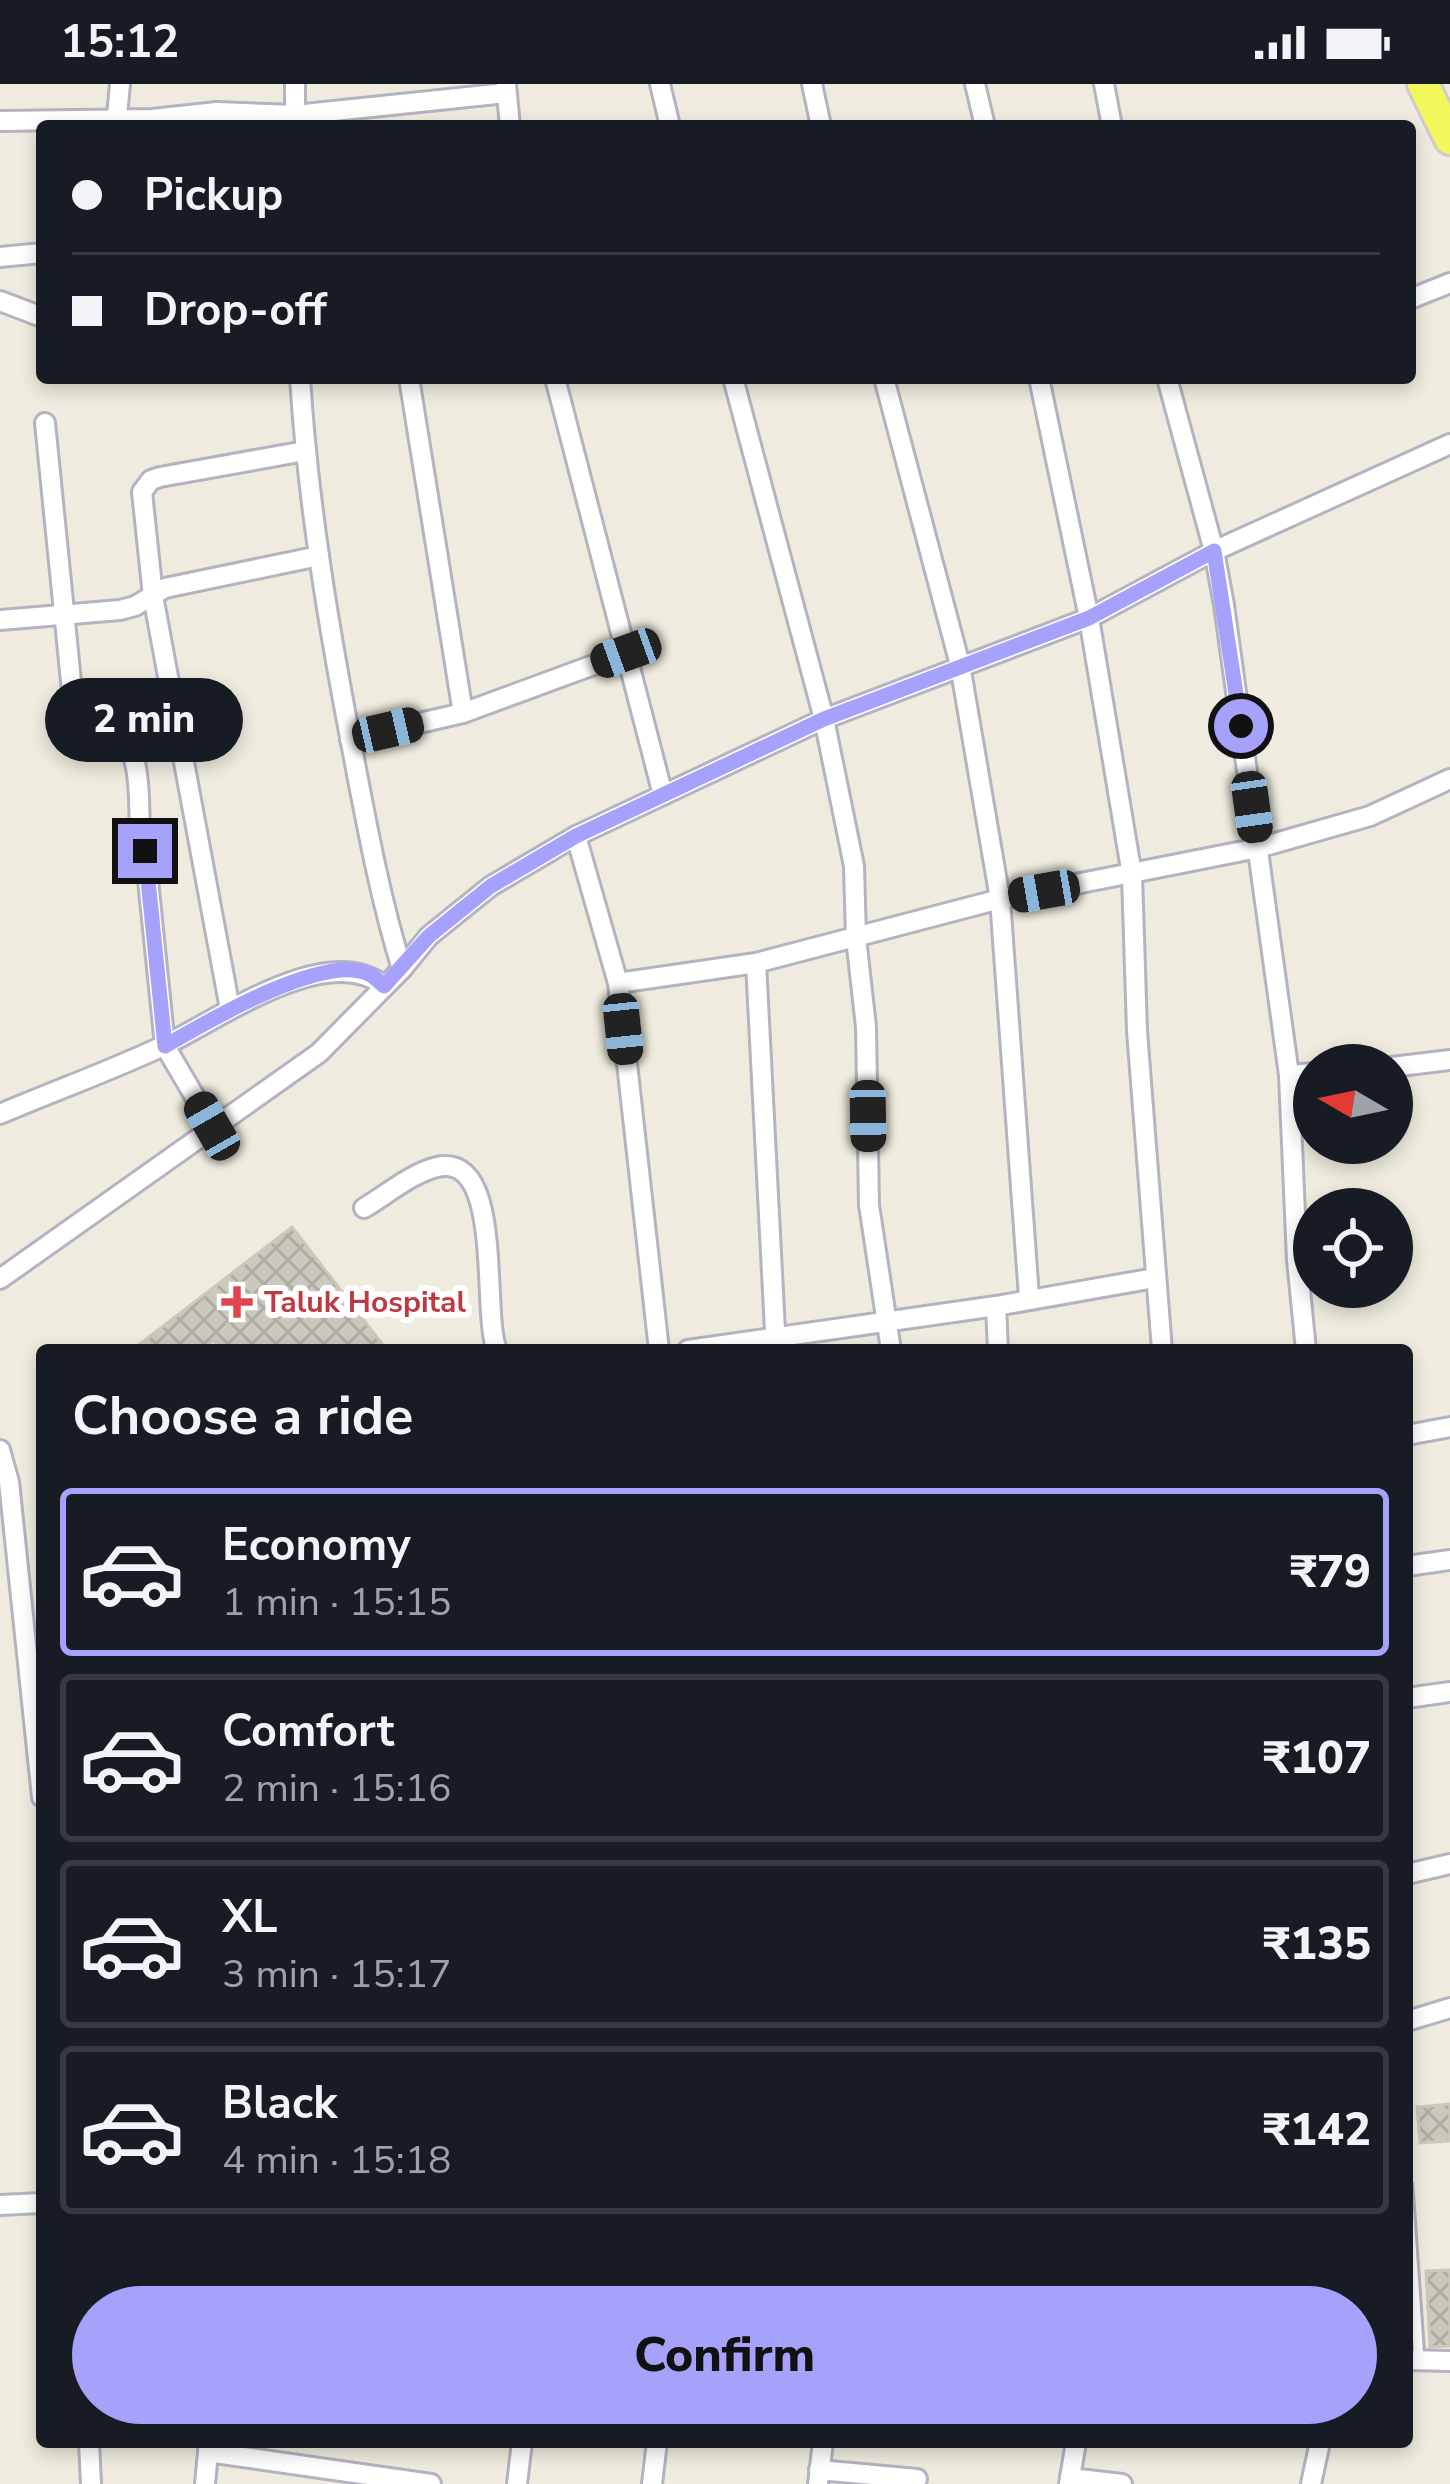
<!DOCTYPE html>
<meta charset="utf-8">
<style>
:root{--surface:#171b24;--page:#20242c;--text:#f1f3f6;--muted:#9ea1a6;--line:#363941;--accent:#a6a1fa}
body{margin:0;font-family:"Nunito Sans",sans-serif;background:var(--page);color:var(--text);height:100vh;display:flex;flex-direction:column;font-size:45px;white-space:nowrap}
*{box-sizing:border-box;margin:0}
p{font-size:39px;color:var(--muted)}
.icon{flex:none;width:66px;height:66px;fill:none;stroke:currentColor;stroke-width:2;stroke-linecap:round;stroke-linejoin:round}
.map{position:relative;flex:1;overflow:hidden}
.side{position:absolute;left:36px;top:1260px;width:1377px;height:1104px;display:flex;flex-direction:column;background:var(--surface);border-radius:12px;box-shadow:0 6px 18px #0003}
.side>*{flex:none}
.hud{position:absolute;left:36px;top:36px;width:1380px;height:264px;border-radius:12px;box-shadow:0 6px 18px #0003;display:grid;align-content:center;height:264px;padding:0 36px;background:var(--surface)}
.needle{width:78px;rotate:279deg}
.controls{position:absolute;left:1293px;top:960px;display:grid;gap:24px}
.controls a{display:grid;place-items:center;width:120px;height:120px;border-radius:50%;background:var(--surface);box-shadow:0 6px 18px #0003;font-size:60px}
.end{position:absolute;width:54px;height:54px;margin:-27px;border:15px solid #a6a1fa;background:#111;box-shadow:0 0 0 6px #111}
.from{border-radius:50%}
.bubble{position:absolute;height:84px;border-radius:42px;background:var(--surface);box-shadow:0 6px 18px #0003;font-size:39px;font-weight:800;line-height:84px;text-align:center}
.car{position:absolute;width:36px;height:72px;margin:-36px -18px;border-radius:15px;box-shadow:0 0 9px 3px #0007;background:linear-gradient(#222 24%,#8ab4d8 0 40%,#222 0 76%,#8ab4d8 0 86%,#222 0)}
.hud b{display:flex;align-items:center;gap:42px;height:114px;font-size:45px}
.hud b+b{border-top:3px solid var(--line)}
.hud i{width:30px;height:30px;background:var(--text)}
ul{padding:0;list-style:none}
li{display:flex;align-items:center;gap:36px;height:168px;margin:0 24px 18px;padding:0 12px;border:6px solid var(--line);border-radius:12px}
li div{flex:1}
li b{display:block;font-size:45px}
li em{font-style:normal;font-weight:800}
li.active{border-color:var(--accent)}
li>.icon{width:108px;height:108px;stroke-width:1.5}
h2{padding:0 36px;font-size:54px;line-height:144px}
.cta{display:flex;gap:24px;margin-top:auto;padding:24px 36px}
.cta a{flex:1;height:138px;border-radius:72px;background:var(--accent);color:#111;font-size:48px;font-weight:800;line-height:138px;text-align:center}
.status{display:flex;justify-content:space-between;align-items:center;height:84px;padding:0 60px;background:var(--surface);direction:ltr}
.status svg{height:33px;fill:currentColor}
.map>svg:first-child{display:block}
</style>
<div class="status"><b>15:12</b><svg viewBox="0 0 49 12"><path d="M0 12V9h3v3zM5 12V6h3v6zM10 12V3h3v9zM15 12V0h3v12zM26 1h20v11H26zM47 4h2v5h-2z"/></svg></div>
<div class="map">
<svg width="1450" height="2400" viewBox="0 0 1450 2400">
<defs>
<pattern id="building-cross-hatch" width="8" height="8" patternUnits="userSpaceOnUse" patternTransform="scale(3)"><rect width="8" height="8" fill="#cbc9bd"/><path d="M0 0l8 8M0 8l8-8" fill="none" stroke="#afada3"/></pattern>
</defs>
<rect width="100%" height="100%" fill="#efecdf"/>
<!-- building -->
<g fill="url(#building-cross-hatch)" stroke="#cbc9b8" stroke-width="3">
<path d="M292 1143 387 1266H221L214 1256 200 1266H132Z"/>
<path d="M1450 2020V2057L1420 2059 1417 2023Z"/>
<path d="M1450 2186V2262L1430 2263 1426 2187Z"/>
</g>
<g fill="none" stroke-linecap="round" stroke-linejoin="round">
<!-- service casing -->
<g stroke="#b3b3c1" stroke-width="15">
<path id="service" d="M1407 2102 1419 2276"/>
</g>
<!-- minor casing -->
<g stroke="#b3b3c1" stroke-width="24">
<g id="minor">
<path d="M506 0 510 42"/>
<path d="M660 0 670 42"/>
<path d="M812 0 821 42"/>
<path d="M975 0 985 42"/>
<path d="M1104 0 1112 42"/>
<path d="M0 37 152 35 217 28 295 31 506 9"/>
<path d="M295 37V0"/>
<path d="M116 42 120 0"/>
<path d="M0 173 42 169"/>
<path d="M1410 215 1450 199"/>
<path d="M0 217 42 233"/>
<path d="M300 294C308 420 329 545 353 669 367 742 380 814 402 885"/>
<path d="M409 294 463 629"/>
<path d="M555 294 663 711"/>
<path d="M733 294 824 635 854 782 856 854 866 943 869 1121 891 1266"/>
<path d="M884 294 960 581 1000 815 1029 1213"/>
<path d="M1039 294 1089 534 1132 791 1137 947 1162 1266"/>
<path d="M1167 294 1214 467 1224 521 1289 991 1297 1176 1306 1266"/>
<path d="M45 339 74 627C86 646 96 644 115 651 143 662 138 717 140 742"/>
<path d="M0 536 120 526 135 522 165 504 319 472"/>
<path d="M350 655 463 629 626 569"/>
<path d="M576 752 618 899 659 1266"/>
<path d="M145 767 165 962 212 1042"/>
<path d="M756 879 1000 815 1258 764 1370 732 1450 695"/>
<path d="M618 899 756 879 776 1266"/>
<path d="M230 925 153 512 142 408 151 396 160 393 305 367"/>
<path d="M1392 983 1450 976"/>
<path d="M1289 991 1314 989"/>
<path d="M0 1030C54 1007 110 987 163 962 218 936 327 856 384 902"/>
<path d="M364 1124C386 1111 412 1089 437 1083 505 1068 481 1229 497 1266"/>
<path d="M0 1195 319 969 402 885 429 852 491 802 576 752 824 635 1089 534 1214 467 1450 360"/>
<path d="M996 1222 998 1266"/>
<path d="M688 1266 996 1222 1155 1194"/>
<path d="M1407 1351 1450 1343"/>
<path d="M0 1366 9 1398 42 1713"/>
<path d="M1407 1482 1450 1476"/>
<path d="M1407 1614 1450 1608"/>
<path d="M1407 1790 1450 1780"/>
<path d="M1407 1937 1450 1924"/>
<path d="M0 2121 42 2119"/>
<path d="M1407 2276 1450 2277"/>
<path d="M89 2358 91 2400"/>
<path d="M208 2368 431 2400"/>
<path d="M819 2386 917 2395"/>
<path d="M1070 2394 1122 2400"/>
<path d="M205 2400 209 2358"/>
<path d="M517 2400 522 2358"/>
<path d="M652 2400 657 2358"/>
<path d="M818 2400 823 2358"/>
<path d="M1069 2400 1076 2358"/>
<path d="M1311 2400 1320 2358"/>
</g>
</g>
<!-- primary casing -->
<g stroke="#cdcdcd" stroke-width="36">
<path id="primary" d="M1423 0 1450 55"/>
</g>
<!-- service -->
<use href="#service" stroke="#fff" stroke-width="9"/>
<!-- minor -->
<use href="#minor" stroke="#fff" stroke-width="18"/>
<!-- primary -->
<use href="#primary" stroke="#f3f75c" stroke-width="30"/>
</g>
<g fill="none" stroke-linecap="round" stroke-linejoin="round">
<!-- route -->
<path stroke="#a6a1fa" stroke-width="15" d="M145 767 165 962C205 939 324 868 369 890 375 893 379 898 384 902L429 852 491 802 576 752 824 635 1089 534 1214 467 1241 642"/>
</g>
<!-- markers -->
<path fill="#e0444e" stroke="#fff" stroke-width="4.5" d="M231 1200h12v12h12v12h-12v12h-12v-12h-12v-12h12z"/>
<g text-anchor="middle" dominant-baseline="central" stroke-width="12" stroke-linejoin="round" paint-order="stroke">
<!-- health labels -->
<g font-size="30" font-weight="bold" fill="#be3a42" stroke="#fff" text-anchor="start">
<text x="264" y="1218">Taluk Hospital</text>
</g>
</g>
</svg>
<div class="controls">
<a><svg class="needle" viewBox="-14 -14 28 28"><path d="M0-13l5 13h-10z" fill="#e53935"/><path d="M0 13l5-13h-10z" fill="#9ea1a6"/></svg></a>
<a><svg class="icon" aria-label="locate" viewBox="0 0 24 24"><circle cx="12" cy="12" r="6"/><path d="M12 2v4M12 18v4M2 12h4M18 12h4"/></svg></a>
</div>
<i class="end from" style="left:1241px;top:642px"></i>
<i class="end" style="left:145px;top:767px"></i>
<div class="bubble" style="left:45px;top:594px;width:198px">2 min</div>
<i class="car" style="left:626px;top:569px;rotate:250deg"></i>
<i class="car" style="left:388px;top:646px;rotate:77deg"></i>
<i class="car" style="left:1252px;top:723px;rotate:172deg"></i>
<i class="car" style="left:1044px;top:807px;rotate:260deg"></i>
<i class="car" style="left:623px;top:945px;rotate:174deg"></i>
<i class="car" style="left:868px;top:1032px;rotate:179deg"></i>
<i class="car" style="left:212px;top:1042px;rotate:330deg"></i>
<div class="hud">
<b><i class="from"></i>Pickup</b>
<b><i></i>Drop-off</b>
</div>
<section class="side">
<h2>Choose a ride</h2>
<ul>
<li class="active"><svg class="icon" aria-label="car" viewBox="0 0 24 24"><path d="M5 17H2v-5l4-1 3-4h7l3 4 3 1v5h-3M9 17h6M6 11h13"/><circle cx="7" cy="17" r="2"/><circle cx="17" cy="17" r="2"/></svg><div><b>Economy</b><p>1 min · 15:15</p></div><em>₹79</em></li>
<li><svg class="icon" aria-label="car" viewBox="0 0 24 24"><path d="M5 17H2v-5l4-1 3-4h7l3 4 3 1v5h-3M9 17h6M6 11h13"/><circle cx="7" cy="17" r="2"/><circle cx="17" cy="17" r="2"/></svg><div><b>Comfort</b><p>2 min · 15:16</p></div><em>₹107</em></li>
<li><svg class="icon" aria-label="car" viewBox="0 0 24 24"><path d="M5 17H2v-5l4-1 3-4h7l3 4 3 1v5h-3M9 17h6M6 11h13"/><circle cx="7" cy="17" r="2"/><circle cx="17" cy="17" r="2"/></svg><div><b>XL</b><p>3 min · 15:17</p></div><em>₹135</em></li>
<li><svg class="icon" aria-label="car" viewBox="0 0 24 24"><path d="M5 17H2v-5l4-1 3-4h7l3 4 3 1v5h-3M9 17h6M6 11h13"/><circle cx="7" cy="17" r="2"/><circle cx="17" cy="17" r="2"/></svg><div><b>Black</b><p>4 min · 15:18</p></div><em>₹142</em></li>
</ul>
<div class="cta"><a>Confirm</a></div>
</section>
</div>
